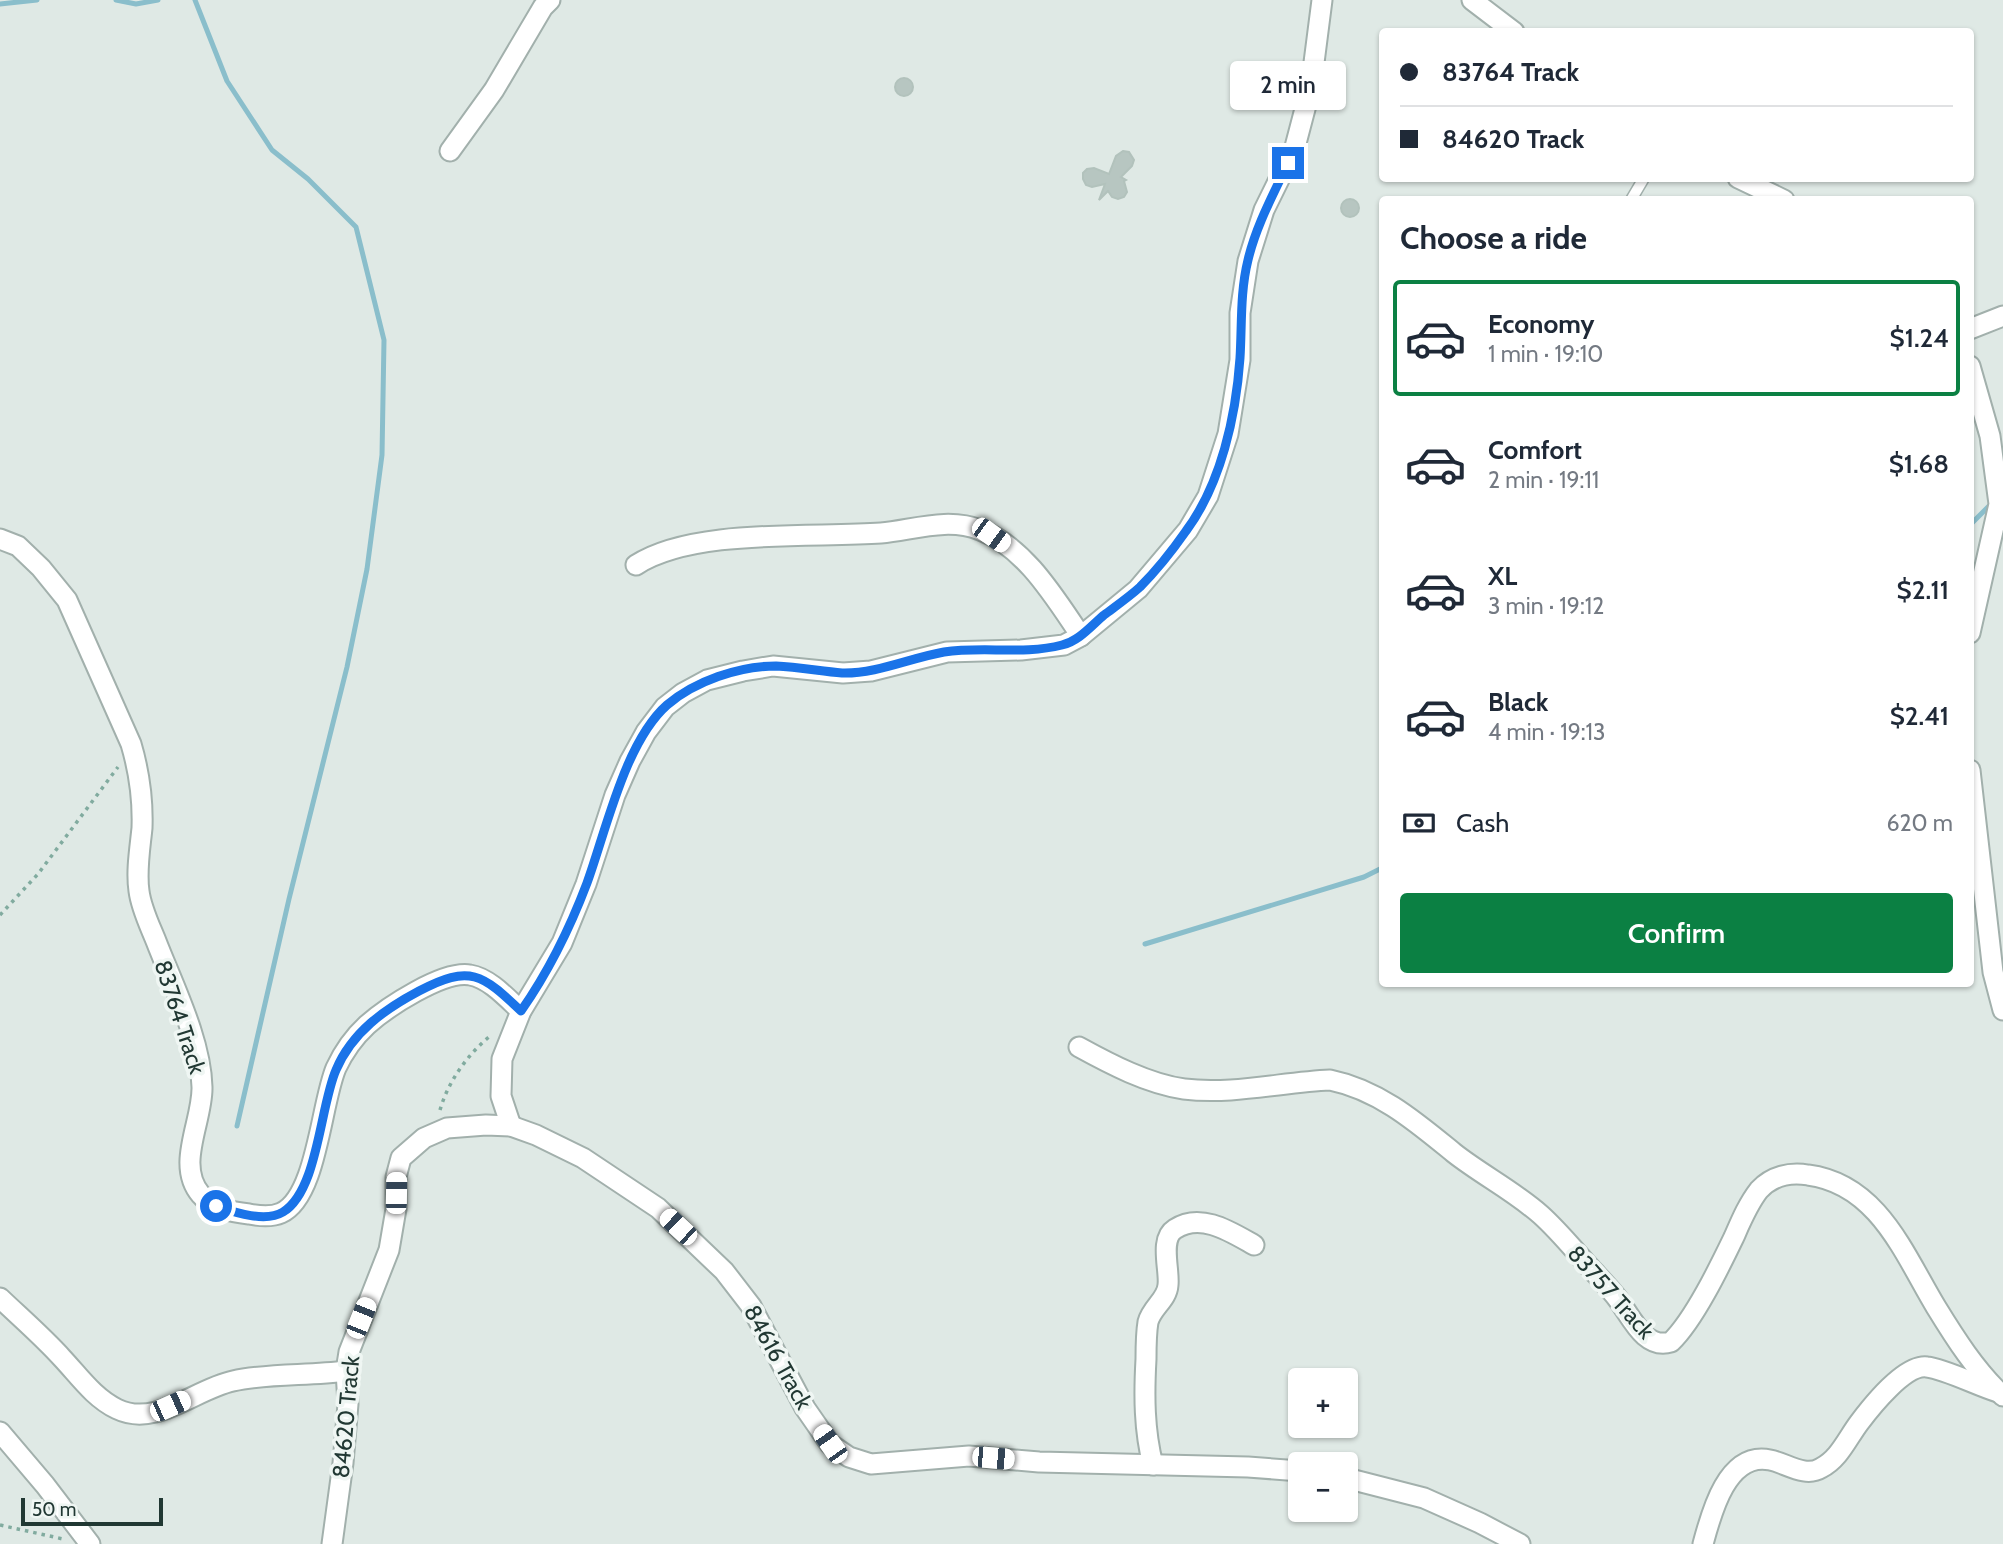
<!DOCTYPE html>
<meta charset="utf-8">
<style>
:root{--surface:#fff;--page:#f6f6f7;--text:#1f2937;--muted:#747a83;--line:#e0e1e3;--accent:#0b8043}
body{margin:0;font-family:Cabin,sans-serif;background:var(--page);color:var(--text);height:100vh;display:flex;flex-direction:column;font-size:26px;white-space:nowrap}
*{box-sizing:border-box;margin:0}
p{font-size:23px;color:var(--muted)}
.icon{flex:none;width:38px;height:38px;fill:none;stroke:currentColor;stroke-width:2;stroke-linecap:round;stroke-linejoin:round}
.map{position:relative;flex:1;overflow:hidden}
.drawer{position:absolute;left:1379px;top:196px;width:595px;height:791px;display:flex;flex-direction:column;background:var(--surface);border-radius:7px;box-shadow:0 2px 5px #0004}
.drawer>*{flex:none}
.banner{position:absolute;left:1379px;top:28px;width:595px;height:154px;border-radius:7px;box-shadow:0 2px 5px #0004;display:grid;align-content:center;height:154px;padding:0 21px;background:var(--surface)}
.fabs{position:absolute;left:1288px;top:1368px;display:grid;gap:14px}
.fabs a{display:grid;place-items:center;width:70px;height:70px;border-radius:7px;background:var(--surface);box-shadow:0 2px 5px #0004;font-size:35px}
.scale{position:absolute;left:21px;bottom:18px;width:142px;box-sizing:border-box;padding-left:7px;border:4px solid #213833;border-top:0;font-size:19px;line-height:24px;white-space:nowrap;color:#213833;-webkit-text-stroke:5px #eff6f3;paint-order:stroke}
.end{position:absolute;width:32px;height:32px;margin:-16px;border:9px solid #1a73e8;background:#fff;box-shadow:0 0 0 4px #fff}
.from{border-radius:50%}
.bubble{position:absolute;height:49px;border-radius:7px;background:var(--surface);box-shadow:0 2px 5px #0004;font-size:23px;font-weight:600;line-height:49px;text-align:center}
.car{position:absolute;width:21px;height:42px;margin:-21px -10px;border-radius:9px;box-shadow:0 0 5px 2px #0007;background:linear-gradient(#fff 24%,#345 0 40%,#fff 0 76%,#345 0 86%,#fff 0)}
.banner b{display:flex;align-items:center;gap:24px;height:66px;font-size:26px}
.banner b+b{border-top:2px solid var(--line)}
.banner i{width:18px;height:18px;background:var(--text)}
ul{padding:0;list-style:none}
li{display:flex;align-items:center;gap:21px;height:116px;margin:0 14px 10px;padding:0 7px;border:4px solid transparent;border-radius:7px}
li div{flex:1}
li b{display:block;font-size:26px}
li em{font-style:normal;font-weight:600}
li.active{border-color:var(--accent)}
li>.icon{width:63px;height:63px;stroke-width:1.5}
h2{padding:0 21px;font-size:32px;line-height:84px}
.pay{display:flex;align-items:center;gap:18px;height:77px;padding:0 21px;font-size:26px}
.pay p{margin-inline-start:auto}
.cta{display:flex;gap:14px;margin-top:auto;padding:14px 21px}
.cta a{flex:1;height:80px;border-radius:7px;background:var(--accent);color:#fff;font-size:28px;font-weight:600;line-height:80px;text-align:center}
.map>svg:first-child{display:block}
</style>
<div class="map">
<svg width="2003" height="1544" viewBox="0 0 2003 1544">
<rect width="100%" height="100%" fill="#dfe9e5"/>
<g fill="none" stroke-linecap="round" stroke-linejoin="round">
<!-- stream -->
<g stroke="#8abecb" stroke-width="5">
<path d="M116 0 136 4 158 0"/>
<path d="M195 0 227 81 272 150 308 179 356 227 384 340 382 455 367 569 347 667 289 899 237 1126"/>
<path d="M0 4 37 0"/>
<path d="M1970 525 1993 502"/>
<path d="M1145 944 1364 877 1382 868"/>
</g>
</g>
<!-- building -->
<g fill="#b7c6c1" stroke="#b2c2bc" stroke-width="2">
<circle cx="904" cy="87" r="9"/>
<path d="M1123 151 1129 152 1134 160 1132 166 1121 177 1126 180 1124 181 1127 192 1124 197 1118 199 1112 197 1108 191 1099 200 1105 184 1092 187 1086 185 1083 179V173L1087 169 1094 168 1109 174 1116 156Z"/>
<circle cx="1350" cy="208" r="9"/>
</g>
<g fill="none" stroke-linecap="round" stroke-linejoin="round">
<!-- lane casing -->
<g stroke="#a2b0ac" stroke-width="13">
<path id="lane" d="M1631 200 1644 178"/>
</g>
<!-- street casing -->
<g stroke="#a2b0ac" stroke-width="23">
<g id="street">
<path d="M1472 0 1514 32"/>
<path d="M450 151 494 90 543 7 550 0"/>
<path d="M1738 178 1784 200"/>
<path d="M1970 329 2003 316"/>
<path d="M1970 366 1990 436 1999 504 1970 633"/>
<path d="M0 539 18 546 41 568 67 600 131 744C139 771 143 799 142 828 140 848 136 871 139 891 141 908 150 926 156 941 173 985 201 1040 202 1087 203 1121 175 1165 201 1195 212 1209 233 1212 249 1214 259 1216 272 1217 281 1213 317 1197 321 1103 336 1068 343 1053 354 1037 367 1025 386 1008 443 970 470 975 489 978 507 998 521 1011"/>
<path d="M636 565C693 528 812 538 881 533 913 530 948 517 980 530 1025 547 1055 598 1081 636"/>
<path d="M1970 770 1993 972 2003 1010"/>
<path d="M1079 1047C1110 1064 1148 1084 1184 1089 1232 1095 1283 1082 1330 1080 1379 1090 1416 1122 1454 1153 1482 1175 1514 1191 1541 1215 1561 1233 1578 1255 1596 1274 1603 1282 1611 1290 1617 1298 1631 1316 1644 1350 1671 1342 1694 1320 1720 1266 1734 1237 1741 1221 1748 1204 1759 1190 1772 1176 1790 1172 1808 1175 1878 1184 1904 1254 1936 1307 1955 1338 1976 1371 2003 1396"/>
<path d="M511 1126 501 1096 502 1059 521 1011 562 943 586 884 615 795 630 761 646 732 665 707 683 693 707 680 743 671 773 666 843 673 871 671 947 652 1021 650 1064 645 1081 636 1138 589 1188 530 1208 496 1228 434 1240 360V313L1248 261 1264 210 1295 147 1311 86 1322 0"/>
<path d="M0 1298C21 1318 43 1337 62 1358 79 1376 94 1398 117 1409 156 1428 195 1389 233 1381 268 1373 309 1376 346 1371"/>
<path d="M0 1432 45 1485 90 1544"/>
<path d="M1153 1465C1144 1430 1144 1395 1146 1359 1146 1347 1146 1334 1148 1322 1152 1307 1167 1300 1168 1285 1170 1270 1159 1239 1175 1229 1201 1212 1231 1232 1254 1245"/>
<path d="M1346 1478 1424 1498 1480 1523 1520 1544"/>
<path d="M332 1544 343 1463 348 1404 346 1371 349 1352 389 1250 396 1209V1177L401 1158 424 1138 447 1128 486 1125 511 1126 536 1135 583 1158 658 1208 724 1271 751 1306 805 1408 830 1444 849 1457 871 1464 969 1456 1039 1462 1248 1467 1300 1471"/>
<path d="M1703 1544C1711 1514 1727 1451 1770 1460 1786 1463 1805 1478 1821 1468 1839 1459 1847 1439 1859 1423 1871 1407 1905 1364 1927 1367 1945 1369 1978 1386 1998 1392"/>
</g>
</g>
<!-- path -->
<g stroke="#81ab9f" stroke-width="3.5" stroke-dasharray="3.5 5" stroke-linecap="butt">
<path d="M0 915 38 874 118 767"/>
<path d="M440 1110C448 1082 467 1055 490 1036"/>
<path d="M0 1525 63 1539"/>
</g>
<!-- lane -->
<use href="#lane" stroke="#fff" stroke-width="10"/>
<!-- street -->
<use href="#street" stroke="#fff" stroke-width="19"/>
</g>
<g fill="none" stroke-linecap="round" stroke-linejoin="round">
<!-- route -->
<path stroke="#1a73e8" stroke-width="9" d="M216 1206C234 1212 265 1223 283 1212 318 1191 320 1106 336 1070 352 1032 385 1009 419 991 470 964 482 974 521 1011 549 971 570 928 587 883 606 831 625 742 667 705 695 681 739 666 776 666 798 667 820 671 842 673 876 674 910 658 944 652 983 646 1023 655 1062 645 1079 641 1091 626 1104 615 1116 606 1129 597 1140 587 1157 570 1172 551 1186 531 1221 484 1236 416 1240 358 1242 325 1240 292 1248 260 1256 226 1273 195 1288 163"/>
</g>
<g text-anchor="middle" dominant-baseline="central" stroke-width="7" stroke-linejoin="round" paint-order="stroke">
<!-- street labels -->
<g font-size="23" fill="#213833" stroke="#eff6f3">
<text transform="translate(180 1017) rotate(72)">83764 Track</text>
<text transform="translate(1611 1292) rotate(48)">83757 Track</text>
<text transform="translate(778 1357) rotate(61)">84616 Track</text>
<text transform="translate(346 1417) rotate(-85)">84620 Track</text>
</g>
</g>
</svg>
<div class="fabs">
<a>+</a>
<a>−</a>
</div>
<div class="scale">50 m</div>
<i class="end from" style="left:216px;top:1206px"></i>
<i class="end" style="left:1288px;top:163px"></i>
<div class="bubble" style="left:1230px;top:61px;width:116px">2 min</div>
<i class="car" style="left:991px;top:535px;rotate:126deg"></i>
<i class="car" style="left:396px;top:1193px;rotate:1deg"></i>
<i class="car" style="left:678px;top:1227px;rotate:313deg"></i>
<i class="car" style="left:361px;top:1318px;rotate:22deg"></i>
<i class="car" style="left:170px;top:1406px;rotate:66deg"></i>
<i class="car" style="left:830px;top:1444px;rotate:325deg"></i>
<i class="car" style="left:993px;top:1458px;rotate:95deg"></i>
<div class="banner">
<b><i class="from"></i>83764 Track</b>
<b><i></i>84620 Track</b>
</div>
<section class="drawer">
<h2>Choose a ride</h2>
<ul>
<li class="active"><svg class="icon" aria-label="car" viewBox="0 0 24 24"><path d="M5 17H2v-5l4-1 3-4h7l3 4 3 1v5h-3M9 17h6M6 11h13"/><circle cx="7" cy="17" r="2"/><circle cx="17" cy="17" r="2"/></svg><div><b>Economy</b><p>1 min · 19:10</p></div><em>$1.24</em></li>
<li><svg class="icon" aria-label="car" viewBox="0 0 24 24"><path d="M5 17H2v-5l4-1 3-4h7l3 4 3 1v5h-3M9 17h6M6 11h13"/><circle cx="7" cy="17" r="2"/><circle cx="17" cy="17" r="2"/></svg><div><b>Comfort</b><p>2 min · 19:11</p></div><em>$1.68</em></li>
<li><svg class="icon" aria-label="car" viewBox="0 0 24 24"><path d="M5 17H2v-5l4-1 3-4h7l3 4 3 1v5h-3M9 17h6M6 11h13"/><circle cx="7" cy="17" r="2"/><circle cx="17" cy="17" r="2"/></svg><div><b>XL</b><p>3 min · 19:12</p></div><em>$2.11</em></li>
<li><svg class="icon" aria-label="car" viewBox="0 0 24 24"><path d="M5 17H2v-5l4-1 3-4h7l3 4 3 1v5h-3M9 17h6M6 11h13"/><circle cx="7" cy="17" r="2"/><circle cx="17" cy="17" r="2"/></svg><div><b>Black</b><p>4 min · 19:13</p></div><em>$2.41</em></li>
</ul>
<div class="pay"><svg class="icon" aria-label="cash" viewBox="0 0 24 24"><path d="M3 7h18v10H3z"/><circle cx="12" cy="12" r="2"/></svg>Cash<p>620 m</p></div>
<div class="cta"><a>Confirm</a></div>
</section>
</div>
